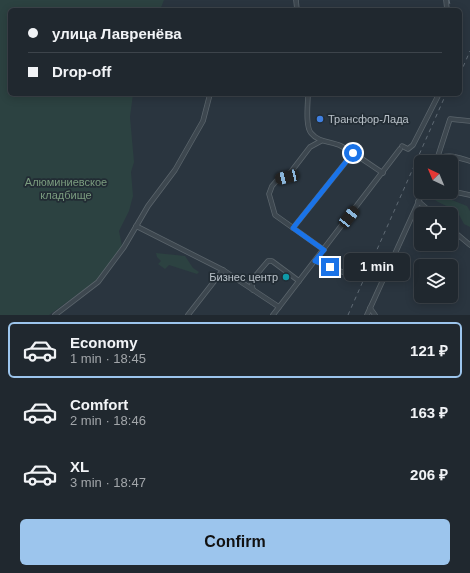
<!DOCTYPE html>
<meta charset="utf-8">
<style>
:root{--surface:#20282f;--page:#2d343b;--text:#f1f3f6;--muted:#a2a6aa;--line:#3d444b;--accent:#9cc5ed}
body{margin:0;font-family:Arial,sans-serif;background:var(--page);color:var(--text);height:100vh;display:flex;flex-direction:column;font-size:15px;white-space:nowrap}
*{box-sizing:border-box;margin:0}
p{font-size:13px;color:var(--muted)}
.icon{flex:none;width:22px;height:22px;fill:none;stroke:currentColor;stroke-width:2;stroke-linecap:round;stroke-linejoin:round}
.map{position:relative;height:315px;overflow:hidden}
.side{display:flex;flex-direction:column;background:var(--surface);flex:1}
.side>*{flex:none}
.guide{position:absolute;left:8px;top:8px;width:454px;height:88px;border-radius:6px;box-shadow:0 2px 10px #0003,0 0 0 1px var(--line);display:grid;align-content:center;height:88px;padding:0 20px;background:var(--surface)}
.needle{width:26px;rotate:316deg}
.buttons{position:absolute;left:414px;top:155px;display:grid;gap:8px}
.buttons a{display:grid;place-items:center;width:44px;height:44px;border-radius:6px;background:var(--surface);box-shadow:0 2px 10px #0003,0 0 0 1px var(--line);font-size:20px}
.end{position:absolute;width:18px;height:18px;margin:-9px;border:5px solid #1a73e8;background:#fff;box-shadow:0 0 0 2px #fff}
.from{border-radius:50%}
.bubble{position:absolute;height:28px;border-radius:6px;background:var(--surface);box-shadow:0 2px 10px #0003,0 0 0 1px var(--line);font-size:13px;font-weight:600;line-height:28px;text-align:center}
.car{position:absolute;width:12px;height:24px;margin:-12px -6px;border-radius:5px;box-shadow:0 0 3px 1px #0007;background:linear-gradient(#222 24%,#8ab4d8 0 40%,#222 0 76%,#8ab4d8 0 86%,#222 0)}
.guide b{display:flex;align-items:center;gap:14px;height:38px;font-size:15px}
.guide b+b{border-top:1px solid var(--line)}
.guide i{width:10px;height:10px;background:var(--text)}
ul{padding:7px 0 0;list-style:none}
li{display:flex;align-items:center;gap:12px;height:56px;margin:0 8px 6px;padding:0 12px;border:2px solid transparent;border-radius:6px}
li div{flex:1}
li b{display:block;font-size:15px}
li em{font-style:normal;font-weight:600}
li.selected{border-color:var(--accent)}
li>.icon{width:36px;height:36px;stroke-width:1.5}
.primary-button{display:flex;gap:8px;margin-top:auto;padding:8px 20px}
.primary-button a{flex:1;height:46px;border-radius:6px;background:var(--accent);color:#111;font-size:16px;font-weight:600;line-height:46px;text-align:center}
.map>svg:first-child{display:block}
</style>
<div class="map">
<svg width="470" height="315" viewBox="0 0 470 315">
<rect width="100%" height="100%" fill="#2a353f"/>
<!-- green -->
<g fill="#2c4241">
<path d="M0 0H164L160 10H10V94H133L130 117 134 162 131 172 133 196 129 211 119 231 122 246 99 279 49 315H0Z"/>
<path d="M445 194 452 200 467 206 470 211V227L464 224 457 211 438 202 428 195Z"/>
<path d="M156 253 185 256 193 268 199 272 197 274 169 265 165 269 158 264 161 261 157 257Z"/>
</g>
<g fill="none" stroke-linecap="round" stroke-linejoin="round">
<!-- minor casing -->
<g stroke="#5b656c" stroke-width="5.5">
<g id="minor">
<path d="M296 0 297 10"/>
<path d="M446 0 447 10"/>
<path d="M308 94C308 103 305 126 311 133 319 143 331 141 341 146 356 154 369 164 383 173"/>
<path d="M321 141 310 147 287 177 279 178 272 186 269 194 275 215 324 250"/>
<path d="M402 146 408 149 413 145 439 94"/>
<path d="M437 161C445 152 459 158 470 161"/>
<path d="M436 162 450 119 470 121"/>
<path d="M451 191 470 195"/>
<path d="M418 201 433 214"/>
<path d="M136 226 223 270 279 307"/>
<path d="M293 228 353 153"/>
<path d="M451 229 470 245"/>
<path d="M315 261 360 279"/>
<path d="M253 290 251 281 268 261H272L299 281"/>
<path d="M370 308 375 315"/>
<path d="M55 315 98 282 124 247 148 206 175 170 203 121 210 94"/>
<path d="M188 315 223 270"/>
<path d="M273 315 400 149"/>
<path d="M367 315 423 192"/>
</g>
</g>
<!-- minor -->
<use href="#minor" stroke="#3d474f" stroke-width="4"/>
<!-- rail -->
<g stroke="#606b75" stroke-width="1" stroke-dasharray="4 4" stroke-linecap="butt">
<path d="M449 0 451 10"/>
<path d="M460 74 470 51"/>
<path d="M348 315 446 94"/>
</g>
</g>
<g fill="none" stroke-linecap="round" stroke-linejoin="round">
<!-- route -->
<path stroke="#1a73e8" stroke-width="5" d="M330 267 315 261 324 250 293 228 353 153"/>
</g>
<!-- markers -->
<circle fill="#3f7fe0" stroke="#222c34" stroke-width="1.5" cx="320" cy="119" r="4"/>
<circle fill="#0f9aa8" stroke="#222c34" stroke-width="1.5" cx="286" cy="277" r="4"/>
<g text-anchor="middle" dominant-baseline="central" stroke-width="3.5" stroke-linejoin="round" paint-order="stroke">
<!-- poi labels -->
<g font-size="11" fill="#bac2c9" stroke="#222c34" text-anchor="start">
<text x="328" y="119">Трансфор-Лада</text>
<text x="278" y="277" text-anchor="end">Бизнес центр</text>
</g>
<!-- park labels -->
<g font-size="11" fill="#7b9c7f" stroke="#222c34">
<text x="66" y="182">Алюминиевское<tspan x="66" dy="13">кладбище</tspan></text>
</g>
</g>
</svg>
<div class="buttons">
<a><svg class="needle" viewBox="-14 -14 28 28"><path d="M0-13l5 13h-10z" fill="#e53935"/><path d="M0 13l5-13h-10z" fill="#a2a6aa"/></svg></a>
<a><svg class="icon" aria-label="locate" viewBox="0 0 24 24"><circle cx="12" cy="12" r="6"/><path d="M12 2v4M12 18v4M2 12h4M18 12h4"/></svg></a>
<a><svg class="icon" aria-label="layers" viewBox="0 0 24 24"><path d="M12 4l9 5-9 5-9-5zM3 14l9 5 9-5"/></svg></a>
</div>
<i class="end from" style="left:353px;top:153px"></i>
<i class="end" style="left:330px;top:267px"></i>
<div class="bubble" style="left:344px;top:253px;width:66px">1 min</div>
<i class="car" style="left:287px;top:177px;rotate:257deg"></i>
<i class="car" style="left:349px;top:217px;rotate:38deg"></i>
<div class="guide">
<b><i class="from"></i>улица Лавренёва</b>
<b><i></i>Drop-off</b>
</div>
</div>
<section class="side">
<ul>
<li class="selected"><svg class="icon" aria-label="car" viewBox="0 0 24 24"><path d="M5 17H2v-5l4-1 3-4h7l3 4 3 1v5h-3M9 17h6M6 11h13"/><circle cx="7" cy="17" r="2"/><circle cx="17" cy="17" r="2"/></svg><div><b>Economy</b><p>1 min · 18:45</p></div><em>121 ₽</em></li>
<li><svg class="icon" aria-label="car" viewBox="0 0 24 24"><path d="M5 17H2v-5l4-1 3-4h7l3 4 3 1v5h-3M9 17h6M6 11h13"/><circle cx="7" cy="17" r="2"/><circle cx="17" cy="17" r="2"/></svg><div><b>Comfort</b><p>2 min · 18:46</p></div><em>163 ₽</em></li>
<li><svg class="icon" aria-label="car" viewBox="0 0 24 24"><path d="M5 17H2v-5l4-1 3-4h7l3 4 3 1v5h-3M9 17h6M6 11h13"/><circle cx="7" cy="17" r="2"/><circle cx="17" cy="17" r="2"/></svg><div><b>XL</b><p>3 min · 18:47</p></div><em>206 ₽</em></li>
</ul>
<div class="primary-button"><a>Confirm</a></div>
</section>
